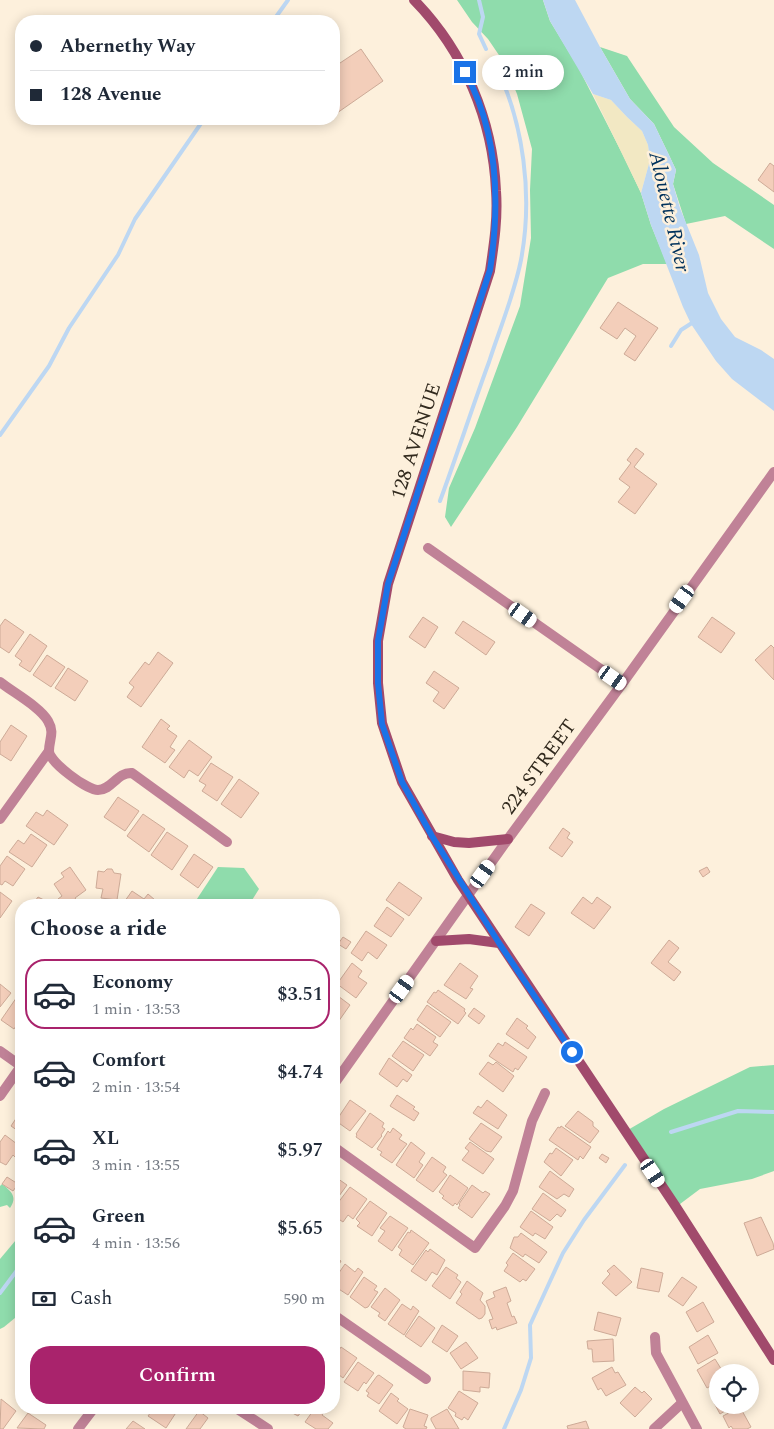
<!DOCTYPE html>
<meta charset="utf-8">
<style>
:root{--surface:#fff;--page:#f6f6f7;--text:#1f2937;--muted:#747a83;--line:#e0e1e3;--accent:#a9236c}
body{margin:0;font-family:Spectral,serif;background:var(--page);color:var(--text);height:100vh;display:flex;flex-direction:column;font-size:19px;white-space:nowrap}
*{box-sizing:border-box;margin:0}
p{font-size:16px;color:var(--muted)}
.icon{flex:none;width:28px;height:28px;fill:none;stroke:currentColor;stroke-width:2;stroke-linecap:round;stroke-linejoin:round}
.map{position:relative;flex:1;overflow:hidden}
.details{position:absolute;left:15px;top:899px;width:325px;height:515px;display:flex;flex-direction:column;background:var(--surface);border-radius:20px;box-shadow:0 2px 12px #0003}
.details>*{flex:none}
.top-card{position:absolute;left:15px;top:15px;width:325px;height:110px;border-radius:20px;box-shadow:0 2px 12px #0003;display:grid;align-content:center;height:110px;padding:0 15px;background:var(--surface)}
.buttons{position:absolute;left:709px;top:1364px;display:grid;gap:10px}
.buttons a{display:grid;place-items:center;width:50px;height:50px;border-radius:50%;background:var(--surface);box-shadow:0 2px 12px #0003;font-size:25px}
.end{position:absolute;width:22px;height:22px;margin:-11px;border:6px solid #1a73e8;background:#fff;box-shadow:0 0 0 2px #fff}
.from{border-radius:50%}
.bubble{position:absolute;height:35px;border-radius:18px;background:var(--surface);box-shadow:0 2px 12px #0003;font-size:16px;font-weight:600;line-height:35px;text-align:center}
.car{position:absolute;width:15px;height:30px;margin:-15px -8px;border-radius:6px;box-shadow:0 0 4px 1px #0007;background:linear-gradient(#fff 24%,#345 0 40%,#fff 0 76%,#345 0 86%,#fff 0)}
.top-card b{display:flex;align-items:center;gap:18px;height:48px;font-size:19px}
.top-card b+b{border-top:1px solid var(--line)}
.top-card i{width:12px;height:12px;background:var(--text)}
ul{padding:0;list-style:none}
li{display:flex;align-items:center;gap:15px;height:70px;margin:0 10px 8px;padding:0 5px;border:2px solid transparent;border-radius:20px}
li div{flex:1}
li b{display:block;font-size:19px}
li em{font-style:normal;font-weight:600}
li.active{border-color:var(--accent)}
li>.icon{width:45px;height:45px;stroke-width:1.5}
h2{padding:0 15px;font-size:22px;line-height:60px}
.pay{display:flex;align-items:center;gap:12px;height:55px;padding:0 15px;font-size:19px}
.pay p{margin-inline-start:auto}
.primary-button{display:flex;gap:10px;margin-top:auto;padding:10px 15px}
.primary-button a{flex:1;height:58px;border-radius:20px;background:var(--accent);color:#fff;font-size:20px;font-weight:600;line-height:58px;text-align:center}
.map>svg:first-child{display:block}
</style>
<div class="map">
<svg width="774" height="1429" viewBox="0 0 774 1429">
<rect width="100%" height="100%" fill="#fdf0dc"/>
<!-- green -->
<g fill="#8fdcac">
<path d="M457 0H543L550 21 578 67 623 155 641 193 651 225 667 264H643L608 278 517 427 451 527 445 517 449 488 475 428 520 306 531 238 530 190 532 149 517 94 503 61 488 39 472 22Z"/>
<path d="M600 47 627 56 674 127 713 163 774 205V249L725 216 686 224 673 184 676 170 668 153 654 124 630 99Z"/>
<path d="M218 867 244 868 259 889 249 905H193Z"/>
<path d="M774 1065V1171L752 1179 700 1189 676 1207 626 1131 664 1109 750 1067Z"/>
<path d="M2 1184C11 1191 18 1197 10 1208L7 1205 0 1207V1186Z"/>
<path d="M21 1234V1313L4 1327 0 1329V1259Z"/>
</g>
<!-- sand -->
<path fill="#f2e8c3" d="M593 94 611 100 627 117 642 131 648 145 650 160 641 193Z"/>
<!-- water -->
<path fill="#bdd7f2" d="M543 0H575L600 47 630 99 654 124 668 153 676 170 673 184 680 208 699 255 708 293 721 319 735 337 761 350 774 359V411L732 379 716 361 691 324 683 307 651 225 641 193 650 160 648 145 642 131 627 117 611 100 593 94 550 21Z"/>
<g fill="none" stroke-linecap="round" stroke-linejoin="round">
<!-- stream -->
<g stroke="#bdd7f2" stroke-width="4">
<path d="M479 0 483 17 479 34 486 49"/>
<path d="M273 21 288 0"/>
<path d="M671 346 681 330 695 321"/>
<path d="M0 435 49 366 69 328 118 255 135 219 204 119"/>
<path d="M440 501C457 455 472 408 489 362 500 328 514 295 521 260 533 196 524 123 495 64"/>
<path d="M671 1132 738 1111 774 1112"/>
<path d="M0 1293 21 1265"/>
<path d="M504 1429 521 1390 531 1358 530 1325 546 1290 563 1253 584 1220 625 1165"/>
</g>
</g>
<!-- building -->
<g fill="#f3ceba" stroke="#cdaa97">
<path d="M361 49 383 81 337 113 334 109V67Z"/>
<path d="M770 163 774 166V192L758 180Z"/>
<path d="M618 302 658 328 635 361 624 354 636 336 625 328 617 339 600 328Z"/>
<path d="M636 448 644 454 634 467 657 484 635 514 618 502 630 487 619 479 631 463 627 460Z"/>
<path d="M423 617 438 627 425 648 409 637Z"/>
<path d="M712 617 735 633 721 653 698 637Z"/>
<path d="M5 619 24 632 9 653 0 647V626Z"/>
<path d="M463 621 495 642 486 655 455 633Z"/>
<path d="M30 634 47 646 30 672 19 665 22 661 15 656Z"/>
<path d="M771 645 774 648V680L755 660Z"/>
<path d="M158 652 173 663 141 707 127 697 134 687 129 683 145 662 149 665Z"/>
<path d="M47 655 65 667 51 687 33 675Z"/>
<path d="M68 668 88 681 75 701 55 688Z"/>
<path d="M434 671 459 688 444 709 433 701 439 692 426 683Z"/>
<path d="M161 719 170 726 167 729 177 736 170 747 175 750 165 763 142 747Z"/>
<path d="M11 725 27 736 11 761 0 754V742Z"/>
<path d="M189 740 212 757 198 776 189 770 184 778 169 767Z"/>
<path d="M211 763 233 777 217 801 202 791 206 785 199 781Z"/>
<path d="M239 779 259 793 241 818 221 804Z"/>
<path d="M118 797 139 811 125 831 104 817Z"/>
<path d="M47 810 68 825 54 845 26 826 36 812 43 816Z"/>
<path d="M143 814 165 829 149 852 127 836Z"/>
<path d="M563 828 570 833 567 838 573 842 562 857 549 848Z"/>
<path d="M167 832 188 846 172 870 151 855Z"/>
<path d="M31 834 47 845 32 867 9 852 18 840 24 844Z"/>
<path d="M194 854 213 867 198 888 180 875Z"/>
<path d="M7 856 25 869 13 886 5 881 2 885 0 884V866Z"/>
<path d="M70 867 86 890 75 898 78 902 74 905H62L58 899 62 896 54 884 64 877 61 873Z"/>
<path d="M707 867 710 872 703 877 699 871Z"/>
<path d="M107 869H112L114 873 121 874 117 900 101 898 103 889 96 888 98 871 104 872Z"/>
<path d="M399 882 422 898 409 916 386 900Z"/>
<path d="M132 891 144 899 148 894 155 900 152 905H122Z"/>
<path d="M0 892 12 901 0 918Z"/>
<path d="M38 897 44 900 51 905H32Z"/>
<path d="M583 897 592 904 597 897 611 907 594 929 571 913Z"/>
<path d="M531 904 545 913 529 936 515 927Z"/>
<path d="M387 907 404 919 391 937 374 926Z"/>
<path d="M366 931 387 945 377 959 368 952 362 961 351 953Z"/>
<path d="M343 937 351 942 346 949 338 944Z"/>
<path d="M669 940 679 948 668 962 681 972 674 981 651 963Z"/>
<path d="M352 963 362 971 358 977 367 983 356 998 337 984Z"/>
<path d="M460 963 478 976 470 988 473 989 466 999 444 985Z"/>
<path d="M0 984 11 993 0 1007Z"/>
<path d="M438 990 465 1009 464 1011 466 1013 458 1024 427 1002 434 992 436 993Z"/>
<path d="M334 993 350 1005 336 1025 334 1023Z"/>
<path d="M19 994 21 996V1019L14 1029 1 1020Z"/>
<path d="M427 1005 451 1022 440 1037 417 1020Z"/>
<path d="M474 1008 485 1016 479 1024 468 1016Z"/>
<path d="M517 1018 528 1026 526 1028 536 1037 528 1049 506 1034Z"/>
<path d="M417 1024 436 1037 433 1042 438 1045 430 1056 404 1038 411 1028 413 1030Z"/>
<path d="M403 1041 424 1055 413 1071 392 1056Z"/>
<path d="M505 1042 527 1057 518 1070 515 1068 513 1072 489 1056 498 1043 503 1046Z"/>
<path d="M389 1058 412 1075 407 1082 403 1079 397 1087 379 1074Z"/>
<path d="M488 1062 493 1065 496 1062 514 1076 503 1092 479 1074Z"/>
<path d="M397 1095 415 1107 413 1109 419 1113 414 1121 390 1106Z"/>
<path d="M350 1100 366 1111 350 1131 336 1121Z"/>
<path d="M487 1100 507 1115 498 1129 473 1113 478 1106 481 1108Z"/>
<path d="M21 1111V1133L11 1126Z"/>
<path d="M578 1111 593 1122V1126L599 1131 590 1143 565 1126Z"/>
<path d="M370 1113 384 1123 382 1127 385 1129 381 1135 382 1136 372 1148 356 1137 357 1135 356 1134Z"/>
<path d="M481 1123 502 1137 491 1152 486 1151 469 1139Z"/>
<path d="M561 1126 591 1147 583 1159 580 1156 578 1160 549 1140 558 1127 560 1128Z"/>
<path d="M393 1128 402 1135 399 1139 407 1144 392 1163 380 1155 382 1152 377 1149 388 1131 390 1133Z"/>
<path d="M5 1135 21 1147V1150L16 1158 13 1155 6 1165 0 1162V1142Z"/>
<path d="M411 1142 425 1153 419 1162 423 1165 414 1178 396 1165Z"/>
<path d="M470 1142 494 1159 483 1174 462 1160 469 1151 465 1148Z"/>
<path d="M556 1148 573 1160 561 1176 544 1162 550 1153 552 1154Z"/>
<path d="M602 1154 609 1158 606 1163 599 1158Z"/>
<path d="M432 1157 446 1167 443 1172 447 1175 433 1192 416 1180Z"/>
<path d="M550 1171 574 1189 569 1197 564 1194 557 1199 539 1187Z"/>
<path d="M450 1175 468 1188 457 1205 455 1203 453 1206 442 1198 444 1196 439 1192Z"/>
<path d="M334 1176 347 1185 334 1203Z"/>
<path d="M7 1177 18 1184 13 1191 2 1184Z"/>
<path d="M472 1185 483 1193 485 1191 490 1194 472 1218 458 1208 460 1205 459 1204Z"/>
<path d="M350 1187 367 1199 353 1219 348 1215 343 1222 334 1216V1208Z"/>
<path d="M543 1193 566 1210 561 1217 557 1214 550 1221 532 1209Z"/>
<path d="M370 1201 387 1213 372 1236 357 1226 360 1223 356 1219Z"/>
<path d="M531 1211 553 1227 545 1239 535 1233 533 1236 520 1227Z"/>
<path d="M390 1216 408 1228 392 1251 378 1241 385 1231 380 1228Z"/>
<path d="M761 1217 773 1243 774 1249 757 1256 744 1223Z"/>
<path d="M411 1230 429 1243 413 1265 399 1255 402 1250 398 1247 408 1232 410 1233Z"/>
<path d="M521 1233 547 1252 539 1263 525 1254 523 1257 510 1248 514 1237H518Z"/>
<path d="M430 1249 445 1260 437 1275 432 1272 426 1281 411 1271 426 1250 428 1252Z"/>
<path d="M513 1253 535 1269 526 1281 523 1279 520 1282 504 1271 508 1265 506 1263Z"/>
<path d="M334 1256 341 1261 334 1273Z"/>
<path d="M345 1264 355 1272 358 1268 363 1272 348 1295 334 1286V1280Z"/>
<path d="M614 1265 632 1282 616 1296 602 1283 610 1274 607 1271Z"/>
<path d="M446 1267 458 1275 456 1278 461 1282 450 1299 432 1286Z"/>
<path d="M641 1268 663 1273 659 1292 637 1288Z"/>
<path d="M364 1277 377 1286 374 1290 378 1292 368 1307 365 1308 350 1297Z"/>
<path d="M682 1277 697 1287 683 1306 668 1296Z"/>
<path d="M467 1281 483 1293 480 1300 485 1306V1314L482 1318 479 1319 456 1303 462 1294 460 1292Z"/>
<path d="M506 1287 511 1301 507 1303 512 1317 514 1316 517 1323 497 1330 496 1327 492 1329 489 1320 493 1319 486 1301 495 1297 493 1292Z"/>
<path d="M385 1288 400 1300 385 1321 378 1316 380 1313 371 1307Z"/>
<path d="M703 1302 714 1322 697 1332 686 1312Z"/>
<path d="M402 1304 411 1310 413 1306 419 1311 404 1335 388 1324Z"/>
<path d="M598 1312 621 1318 616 1336 594 1330Z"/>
<path d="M419 1316 435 1328 421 1347 405 1336Z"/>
<path d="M442 1325 458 1336 447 1352 432 1342Z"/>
<path d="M708 1335 718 1353 698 1364 689 1347Z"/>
<path d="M613 1339 614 1361 593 1362 592 1349H588L587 1341Z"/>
<path d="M466 1342 478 1358 461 1369 450 1353Z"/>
<path d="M341 1347 357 1358 343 1378 334 1371V1358Z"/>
<path d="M715 1359 723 1372H718V1382L707 1388 697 1370Z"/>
<path d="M358 1362 374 1373 366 1384 364 1382 358 1391 344 1382Z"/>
<path d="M612 1367 615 1373 618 1372 626 1385 606 1396 601 1388 598 1390 592 1378Z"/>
<path d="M463 1371 490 1373 489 1388 480 1387V1392L463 1390Z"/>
<path d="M379 1375 393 1385 379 1404 367 1396 369 1393 366 1391 377 1376Z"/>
<path d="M635 1387 642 1393 644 1391 652 1399 635 1417 620 1403Z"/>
<path d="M718 1389V1405H735L720 1414 713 1401 715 1399 712 1392Z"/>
<path d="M459 1391 478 1403 468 1420 464 1417 462 1420 455 1416 456 1413 448 1408Z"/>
<path d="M391 1393 399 1399 397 1401 408 1409 397 1424 379 1411Z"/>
<path d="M1 1399 16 1411 3 1429H0Z"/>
<path d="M740 1407 751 1427 747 1429H733L731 1426 729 1428 723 1416Z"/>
<path d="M154 1408H179L166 1428 148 1416Z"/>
<path d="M283 1408H304L298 1416Z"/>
<path d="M315 1408H320L325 1411 322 1415 333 1423 328 1429H316L305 1422Z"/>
<path d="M410 1409 428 1415 424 1426 427 1427 426 1429H406L403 1427Z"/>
<path d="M447 1409 459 1429H436L431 1420V1418Z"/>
<path d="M199 1411 208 1418 200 1429H186Z"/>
<path d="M28 1413 46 1425 44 1429 17 1428Z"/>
<path d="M133 1421 145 1429H126Z"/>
<path d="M586 1421 589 1429H568L567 1426Z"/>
</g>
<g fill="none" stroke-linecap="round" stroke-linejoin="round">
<!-- minor -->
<g stroke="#c08297" stroke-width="10">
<path d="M428 548 622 684"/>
<path d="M0 682C14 693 40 707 48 721 55 733 49 739 49 751 49 762 87 790 98 790 112 790 117 772 132 773L227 842"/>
<path d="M0 819 49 751"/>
<path d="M0 1051 21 1066"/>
<path d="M0 1096 21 1066"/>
<path d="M334 1147 475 1248 505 1206 513 1191 532 1121 545 1093"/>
<path d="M334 1315 426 1379"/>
<path d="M655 1337 656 1353 697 1429"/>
<path d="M236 1408 268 1429"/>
<path d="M654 1429 682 1403"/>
</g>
<!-- tertiary -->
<g stroke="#c08297" stroke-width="10">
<path d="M334 1084 508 839 622 684 774 472"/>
<path d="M78 1429 94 1408"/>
</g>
<!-- secondary -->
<g stroke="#a14a6c" stroke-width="10">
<path d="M414 0C464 51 493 120 496 191 498 218 494 244 490 271L388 584 378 641V683L382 723 402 782 458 880 676 1207 774 1360"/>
<path d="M432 836 454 842 469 843 508 839"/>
<path d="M436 941 469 939 499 943"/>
</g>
</g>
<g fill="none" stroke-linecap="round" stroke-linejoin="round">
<!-- route -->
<path stroke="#1a73e8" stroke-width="6" d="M465 72C499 133 500 204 490 270L388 584 378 641V683L382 724 402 782 432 836 499 943 572 1052"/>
</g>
<g text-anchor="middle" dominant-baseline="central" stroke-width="5" stroke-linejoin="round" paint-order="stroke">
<!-- street labels -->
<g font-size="20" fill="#322a1e" stroke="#fdf0dc">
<text transform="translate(416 441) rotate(-72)">128 AVENUE</text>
<text transform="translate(539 767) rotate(-54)">224 STREET</text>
</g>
<!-- water labels -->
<g font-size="21" font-style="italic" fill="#00325c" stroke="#fdf0dc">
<text transform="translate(669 212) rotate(77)">Alouette River</text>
</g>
</g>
</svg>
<div class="buttons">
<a><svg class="icon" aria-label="locate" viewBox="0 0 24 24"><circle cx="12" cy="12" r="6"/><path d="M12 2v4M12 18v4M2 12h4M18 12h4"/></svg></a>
</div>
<i class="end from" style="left:572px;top:1052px"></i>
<i class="end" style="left:465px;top:72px"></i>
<div class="bubble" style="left:482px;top:55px;width:82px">2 min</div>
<i class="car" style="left:682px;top:599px;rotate:216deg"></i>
<i class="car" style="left:523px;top:615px;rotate:125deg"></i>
<i class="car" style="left:613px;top:678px;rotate:125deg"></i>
<i class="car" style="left:483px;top:874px;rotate:36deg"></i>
<i class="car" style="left:402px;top:989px;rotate:36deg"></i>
<i class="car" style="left:653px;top:1173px;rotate:146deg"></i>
<div class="top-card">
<b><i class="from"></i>Abernethy Way</b>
<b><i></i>128 Avenue</b>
</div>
<section class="details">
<h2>Choose a ride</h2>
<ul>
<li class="active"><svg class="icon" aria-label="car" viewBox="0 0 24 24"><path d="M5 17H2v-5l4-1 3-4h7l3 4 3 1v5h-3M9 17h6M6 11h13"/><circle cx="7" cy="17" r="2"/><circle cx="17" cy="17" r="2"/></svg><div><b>Economy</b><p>1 min · 13:53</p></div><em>$3.51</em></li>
<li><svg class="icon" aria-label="car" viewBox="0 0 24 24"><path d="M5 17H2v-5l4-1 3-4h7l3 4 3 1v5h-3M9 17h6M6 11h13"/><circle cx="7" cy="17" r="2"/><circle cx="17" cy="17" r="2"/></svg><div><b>Comfort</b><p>2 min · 13:54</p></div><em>$4.74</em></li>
<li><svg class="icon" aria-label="car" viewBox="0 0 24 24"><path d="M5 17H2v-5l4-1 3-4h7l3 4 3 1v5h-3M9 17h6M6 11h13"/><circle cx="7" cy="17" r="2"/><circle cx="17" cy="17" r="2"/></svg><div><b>XL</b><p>3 min · 13:55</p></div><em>$5.97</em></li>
<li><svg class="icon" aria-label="car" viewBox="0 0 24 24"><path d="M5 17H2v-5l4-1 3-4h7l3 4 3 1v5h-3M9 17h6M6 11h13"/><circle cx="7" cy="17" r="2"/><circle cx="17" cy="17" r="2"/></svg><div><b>Green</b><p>4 min · 13:56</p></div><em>$5.65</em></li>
</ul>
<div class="pay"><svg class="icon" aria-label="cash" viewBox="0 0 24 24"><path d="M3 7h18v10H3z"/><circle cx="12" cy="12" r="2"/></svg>Cash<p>590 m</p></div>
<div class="primary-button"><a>Confirm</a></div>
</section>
</div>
